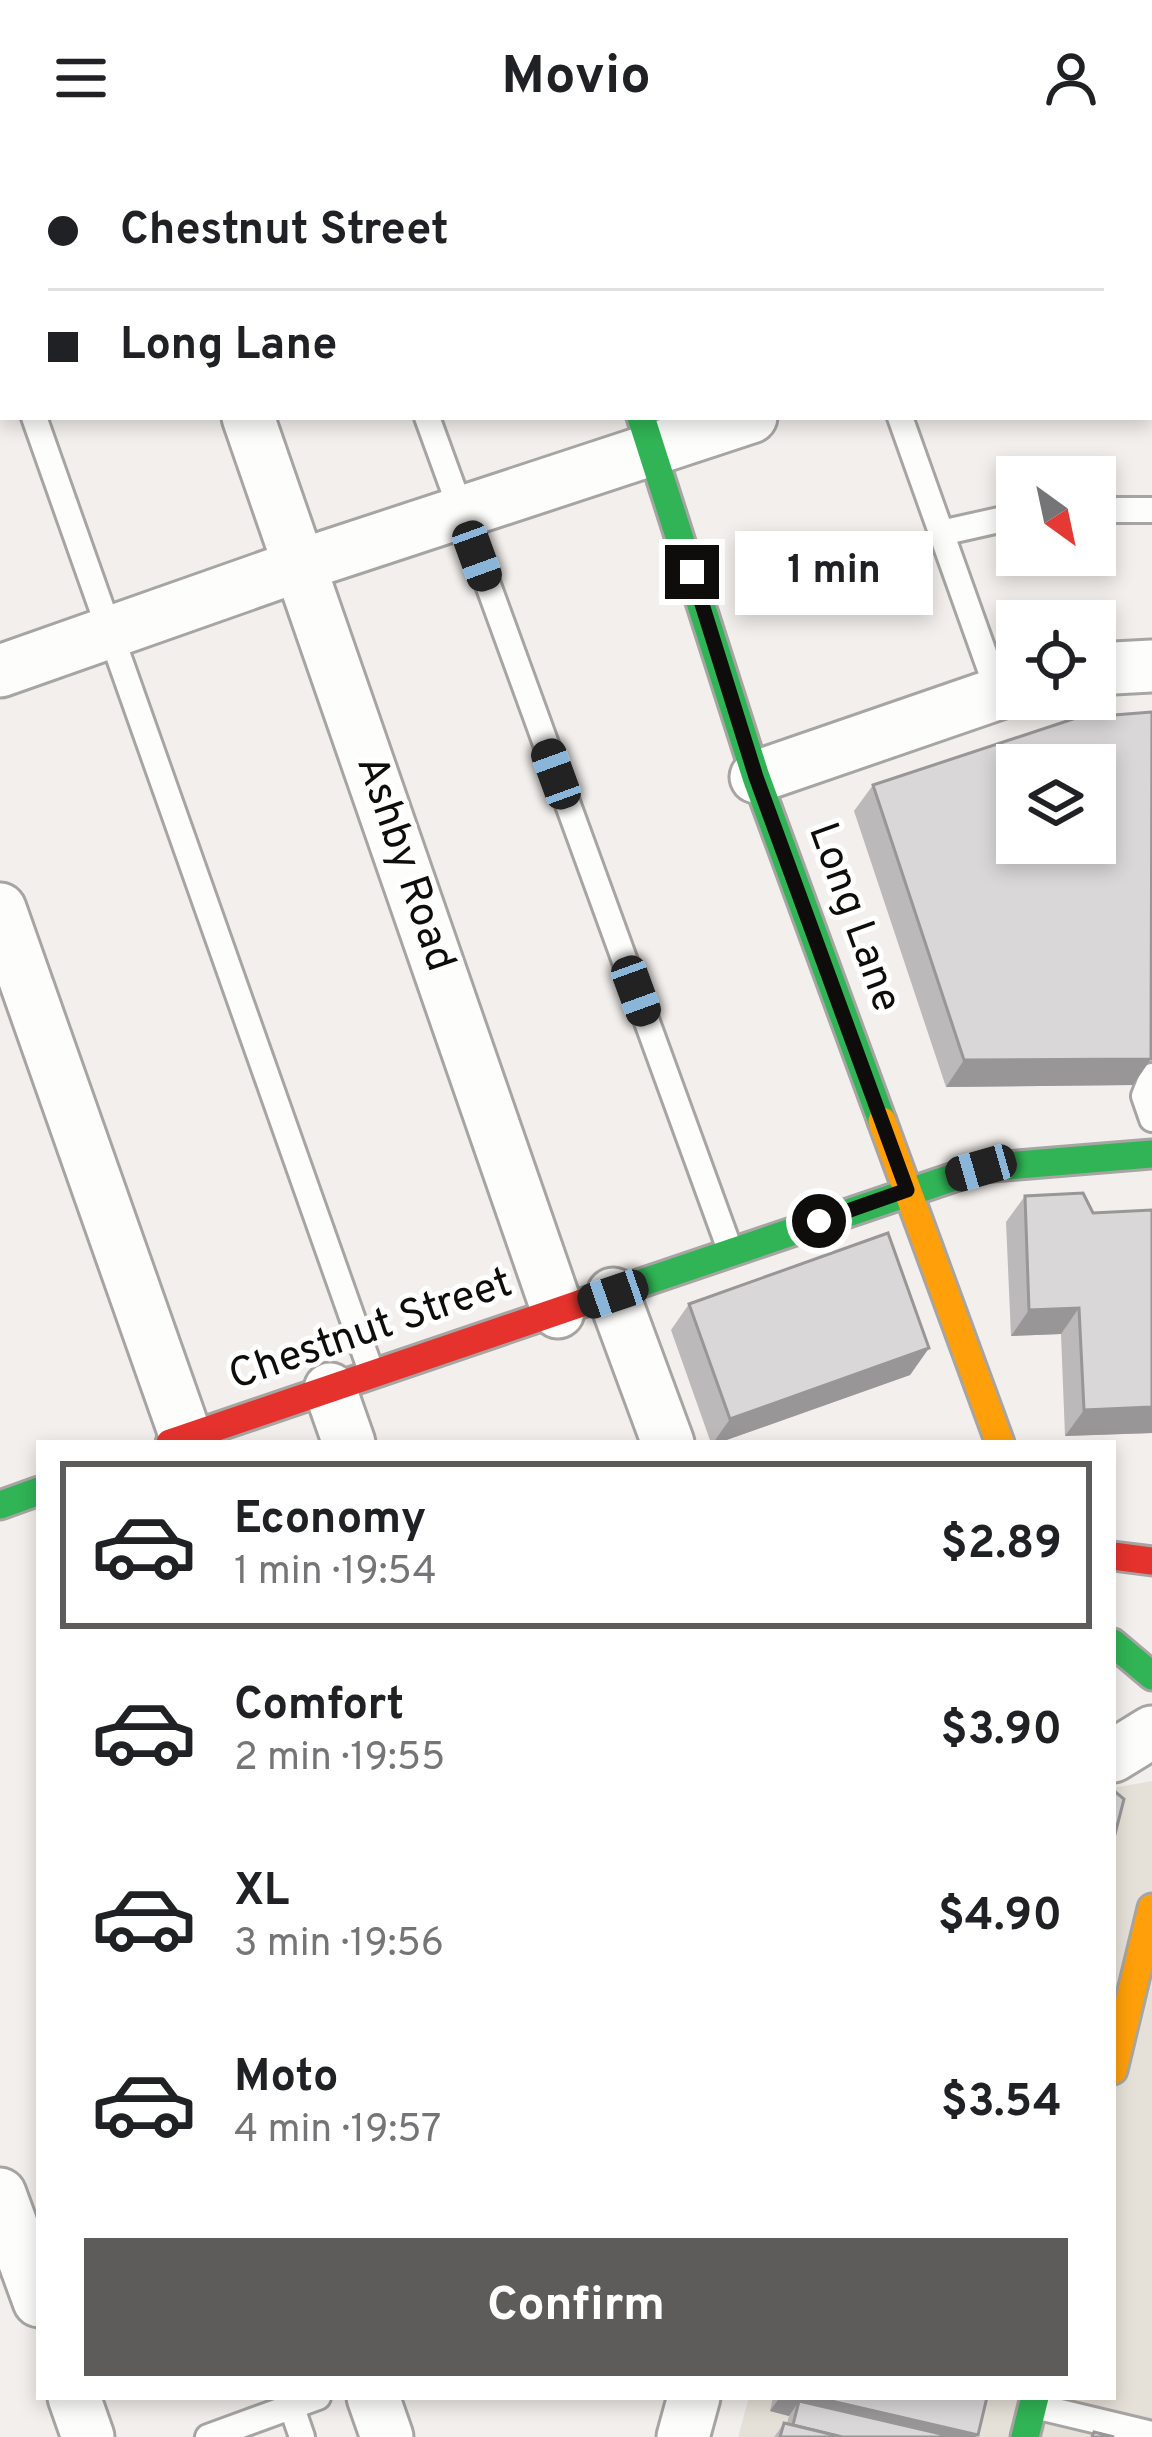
<!DOCTYPE html>
<meta charset="utf-8">
<style>
:root{--surface:#fff;--page:#f2f2f2;--text:#202124;--muted:#757577;--line:#e0e0e0;--accent:#5e5c5a}
body{margin:0;font-family:Overpass,sans-serif;background:var(--page);color:var(--text);height:100vh;display:flex;flex-direction:column;font-size:45px;white-space:nowrap}
*{box-sizing:border-box;margin:0}
p{font-size:39px;color:var(--muted)}
.icon{flex:none;width:66px;height:66px;fill:none;stroke:currentColor;stroke-width:2;stroke-linecap:round;stroke-linejoin:round}
.map{position:relative;flex:1;overflow:hidden}
.panel{position:absolute;left:36px;top:1284px;width:1080px;height:960px;display:flex;flex-direction:column;background:var(--surface);border-radius:0px;box-shadow:0 6px 18px #0003}
.panel>*{flex:none}
.top-card{position:absolute;left:0px;top:0px;width:1152px;height:264px;box-shadow:0 6px 18px #0003;display:grid;align-content:center;height:264px;padding:0 48px;background:var(--surface)}
.needle{width:78px;rotate:147deg}
.controls{position:absolute;left:996px;top:300px;display:grid;gap:24px}
.controls a{display:grid;place-items:center;width:120px;height:120px;border-radius:0px;background:var(--surface);box-shadow:0 6px 18px #0003;font-size:60px}
.end{position:absolute;width:54px;height:54px;margin:-27px;border:15px solid #0e0d0b;background:#fff;box-shadow:0 0 0 6px #fff}
.from{border-radius:50%}
.bubble{position:absolute;height:84px;border-radius:0px;background:var(--surface);box-shadow:0 6px 18px #0003;font-size:39px;font-weight:700;line-height:84px;text-align:center}
.car{position:absolute;width:36px;height:72px;margin:-36px -18px;border-radius:15px;box-shadow:0 0 9px 3px #0007;background:linear-gradient(#222 24%,#8ab4d8 0 40%,#222 0 76%,#8ab4d8 0 86%,#222 0)}
.top-card b{display:flex;align-items:center;gap:42px;height:114px;font-size:45px}
.top-card b+b{border-top:3px solid var(--line)}
.top-card i{width:30px;height:30px;background:var(--text)}
ul{padding:21px 0 0;list-style:none}
li{display:flex;align-items:center;gap:36px;height:168px;margin:0 24px 18px;padding:0 24px;border:6px solid transparent;border-radius:0px}
li div{flex:1}
li b{display:block;font-size:45px}
li em{font-style:normal;font-weight:700}
li.current{border-color:var(--accent)}
li>.icon{width:108px;height:108px;stroke-width:1.5}
.action{display:flex;gap:24px;margin-top:auto;padding:24px 48px}
.action a{flex:1;height:138px;border-radius:0px;background:var(--accent);color:#fff;font-size:48px;font-weight:700;line-height:138px;text-align:center}
header{display:flex;justify-content:space-between;align-items:center;height:156px;padding:0 48px;background:var(--surface);font-size:54px;font-weight:700}
.map>svg:first-child{display:block}
</style>
<header><svg class="icon" aria-label="menu" viewBox="0 0 24 24"><path d="M4 6h16M4 12h16M4 18h16"/></svg>Movio<svg class="icon" aria-label="person" viewBox="0 0 24 24"><circle cx="12" cy="8" r="4"/><path d="M4 21q1-7 8-7t8 7"/></svg></header>
<div class="map">
<svg width="1152" height="2281" viewBox="0 0 1152 2281">
<rect width="100%" height="100%" fill="#f2efec"/>
<!-- built -->
<path fill="#e6e1d8" d="M1152 1625V2281H738L749 2241H1113V1632Z"/>
<g fill="none" stroke-linecap="round" stroke-linejoin="round">
<!-- lane casing -->
<g stroke="#a7a5a3" stroke-width="30">
<g id="lane">
<path d="M335 0 336 3"/>
<path d="M1149 13H1152"/>
<path d="M0 164 3 173"/>
<path d="M34 261 371 1215"/>
<path d="M427 261 730 1094"/>
<path d="M900 261 998 536"/>
<path d="M1095 354H1152"/>
<path d="M941 377 1017 360"/>
<path d="M1152 920 1144 940 1152 963"/>
<path d="M1035 2250 1152 2278"/>
<path d="M292 2252 302 2281"/>
<path d="M208 2281 318 2241"/>
</g>
</g>
<!-- street casing -->
<g stroke="#a7a5a3" stroke-width="57">
<g id="street">
<path d="M154 0 155 3"/>
<path d="M899 0 900 3"/>
<path d="M1149 179 1152 180"/>
<path d="M248 261 558 1156"/>
<path d="M1095 513 1152 510"/>
<path d="M0 515 301 409 751 261"/>
<path d="M756 621 1017 531"/>
<path d="M0 753 186 1281"/>
<path d="M613 1138 668 1287"/>
<path d="M330 1233 349 1287"/>
<path d="M1113 1600 1152 1576"/>
<path d="M0 2038 39 2145"/>
<path d="M74 2241 88 2281"/>
<path d="M373 2241 387 2281"/>
<path d="M683 2281 694 2241"/>
</g>
</g>
<!-- fast casing -->
<g stroke="#a7a5a3" stroke-width="33">
<g id="fast">
<path d="M549 0 550 3"/>
<path d="M641 261 756 621 882 965"/>
<path d="M582 1147 981 1012 1152 998"/>
<path d="M0 1349 39 1335"/>
<path d="M1113 1487 1152 1520"/>
<path d="M1025 2281 1035 2241"/>
</g>
</g>
<!-- slow casing -->
<g stroke="#a7a5a3" stroke-width="33">
<g id="slow">
<path d="M882 965 1000 1287"/>
<path d="M1113 1914 1152 1752"/>
</g>
</g>
<!-- jam casing -->
<g stroke="#a7a5a3" stroke-width="33">
<g id="jam">
<path d="M170 1287 582 1147"/>
<path d="M1113 1400 1152 1405"/>
</g>
</g>
<!-- lane -->
<use href="#lane" stroke="#fdfdfc" stroke-width="24"/>
<!-- street -->
<use href="#street" stroke="#fdfdfc" stroke-width="51"/>
<!-- fast -->
<use href="#fast" stroke="#30b455" stroke-width="27"/>
<!-- slow -->
<use href="#slow" stroke="#ff9f0a" stroke-width="27"/>
<!-- jam -->
<use href="#jam" stroke="#e5322d" stroke-width="27"/>
</g>
<!-- wall -->
<g fill="#bbb9ba">
<path d="M873 629 1151 903 1133 929 946 931 854 655Z"/>
<path d="M1025 1040 1093 1057 1152 1054V1277L1065 1280 1061 1178 1011 1180 1006 1066Z"/>
<path d="M689 1148 929 1192 910 1219 718 1287H711L671 1174Z"/>
<path d="M773 2241H987L976 2281H774L784 2267H787L789 2260 770 2255Z"/>
</g>
<!-- shaded-wall -->
<g fill="#989697">
<path d="M1151 903 1133 929 946 931 964 904Z"/>
<path d="M1079 1152 1061 1178 1011 1180 1029 1154Z"/>
<path d="M929 1192 910 1219 718 1287H713L730 1263Z"/>
<path d="M1152 1251V1277L1065 1280 1084 1254Z"/>
<path d="M780 2241H814L978 2279 976 2281H880L799 2245 789 2260 770 2255Z"/>
</g>
<!-- building -->
<g fill="#d9d7d8" stroke="#989697" stroke-width="3" fill-rule="evenodd">
<path d="M633 0H889L890 3H634Z"/>
<path d="M1152 556 1151 903 964 904 873 629 1076 562ZM1017 609H1095V687H1017Z"/>
<path d="M1083 1037 1093 1057 1152 1054V1251L1084 1254 1079 1152 1029 1154 1025 1040Z"/>
<path d="M888 1077 929 1192 730 1263 689 1148Z"/>
<path d="M1113 1634 1124 1643 1113 1686Z"/>
<path d="M814 2241H987L978 2279Z"/>
<path d="M799 2245 954 2281H842L793 2269Z"/>
<path d="M784 2267 842 2281H780Z"/>
<path d="M1094 2276 1114 2281H1092Z"/>
</g>
<g fill="none" stroke-linecap="round" stroke-linejoin="round">
<!-- route -->
<path stroke="#0e0d0b" stroke-width="15" d="M692 416 756 621 907 1034 819 1065"/>
</g>
<g text-anchor="middle" dominant-baseline="central" stroke-width="10" stroke-linejoin="round" paint-order="stroke">
<!-- street labels -->
<g font-size="42" fill="#0e0d0b" stroke="#fff">
<text transform="translate(404 708) rotate(71)">Ashby Road</text>
<text transform="translate(853 762) rotate(70)">Long Lane</text>
<text transform="translate(371 1175) rotate(-19)">Chestnut Street</text>
</g>
</g>
</svg>
<div class="controls">
<a><svg class="needle" viewBox="-14 -14 28 28"><path d="M0-13l5 13h-10z" fill="#e53935"/><path d="M0 13l5-13h-10z" fill="#757577"/></svg></a>
<a><svg class="icon" aria-label="locate" viewBox="0 0 24 24"><circle cx="12" cy="12" r="6"/><path d="M12 2v4M12 18v4M2 12h4M18 12h4"/></svg></a>
<a><svg class="icon" aria-label="layers" viewBox="0 0 24 24"><path d="M12 4l9 5-9 5-9-5zM3 14l9 5 9-5"/></svg></a>
</div>
<i class="end from" style="left:819px;top:1065px"></i>
<i class="end" style="left:692px;top:416px"></i>
<div class="bubble" style="left:735px;top:375px;width:198px">1 min</div>
<i class="car" style="left:477px;top:400px;rotate:160deg"></i>
<i class="car" style="left:556px;top:618px;rotate:340deg"></i>
<i class="car" style="left:636px;top:835px;rotate:160deg"></i>
<i class="car" style="left:981px;top:1012px;rotate:254deg"></i>
<i class="car" style="left:613px;top:1138px;rotate:251deg"></i>
<div class="top-card">
<b><i class="from"></i>Chestnut Street</b>
<b><i></i>Long Lane</b>
</div>
<section class="panel">
<ul>
<li class="current"><svg class="icon" aria-label="car" viewBox="0 0 24 24"><path d="M5 17H2v-5l4-1 3-4h7l3 4 3 1v5h-3M9 17h6M6 11h13"/><circle cx="7" cy="17" r="2"/><circle cx="17" cy="17" r="2"/></svg><div><b>Economy</b><p>1 min · 19:54</p></div><em>$2.89</em></li>
<li><svg class="icon" aria-label="car" viewBox="0 0 24 24"><path d="M5 17H2v-5l4-1 3-4h7l3 4 3 1v5h-3M9 17h6M6 11h13"/><circle cx="7" cy="17" r="2"/><circle cx="17" cy="17" r="2"/></svg><div><b>Comfort</b><p>2 min · 19:55</p></div><em>$3.90</em></li>
<li><svg class="icon" aria-label="car" viewBox="0 0 24 24"><path d="M5 17H2v-5l4-1 3-4h7l3 4 3 1v5h-3M9 17h6M6 11h13"/><circle cx="7" cy="17" r="2"/><circle cx="17" cy="17" r="2"/></svg><div><b>XL</b><p>3 min · 19:56</p></div><em>$4.90</em></li>
<li><svg class="icon" aria-label="car" viewBox="0 0 24 24"><path d="M5 17H2v-5l4-1 3-4h7l3 4 3 1v5h-3M9 17h6M6 11h13"/><circle cx="7" cy="17" r="2"/><circle cx="17" cy="17" r="2"/></svg><div><b>Moto</b><p>4 min · 19:57</p></div><em>$3.54</em></li>
</ul>
<div class="action"><a>Confirm</a></div>
</section>
</div>
